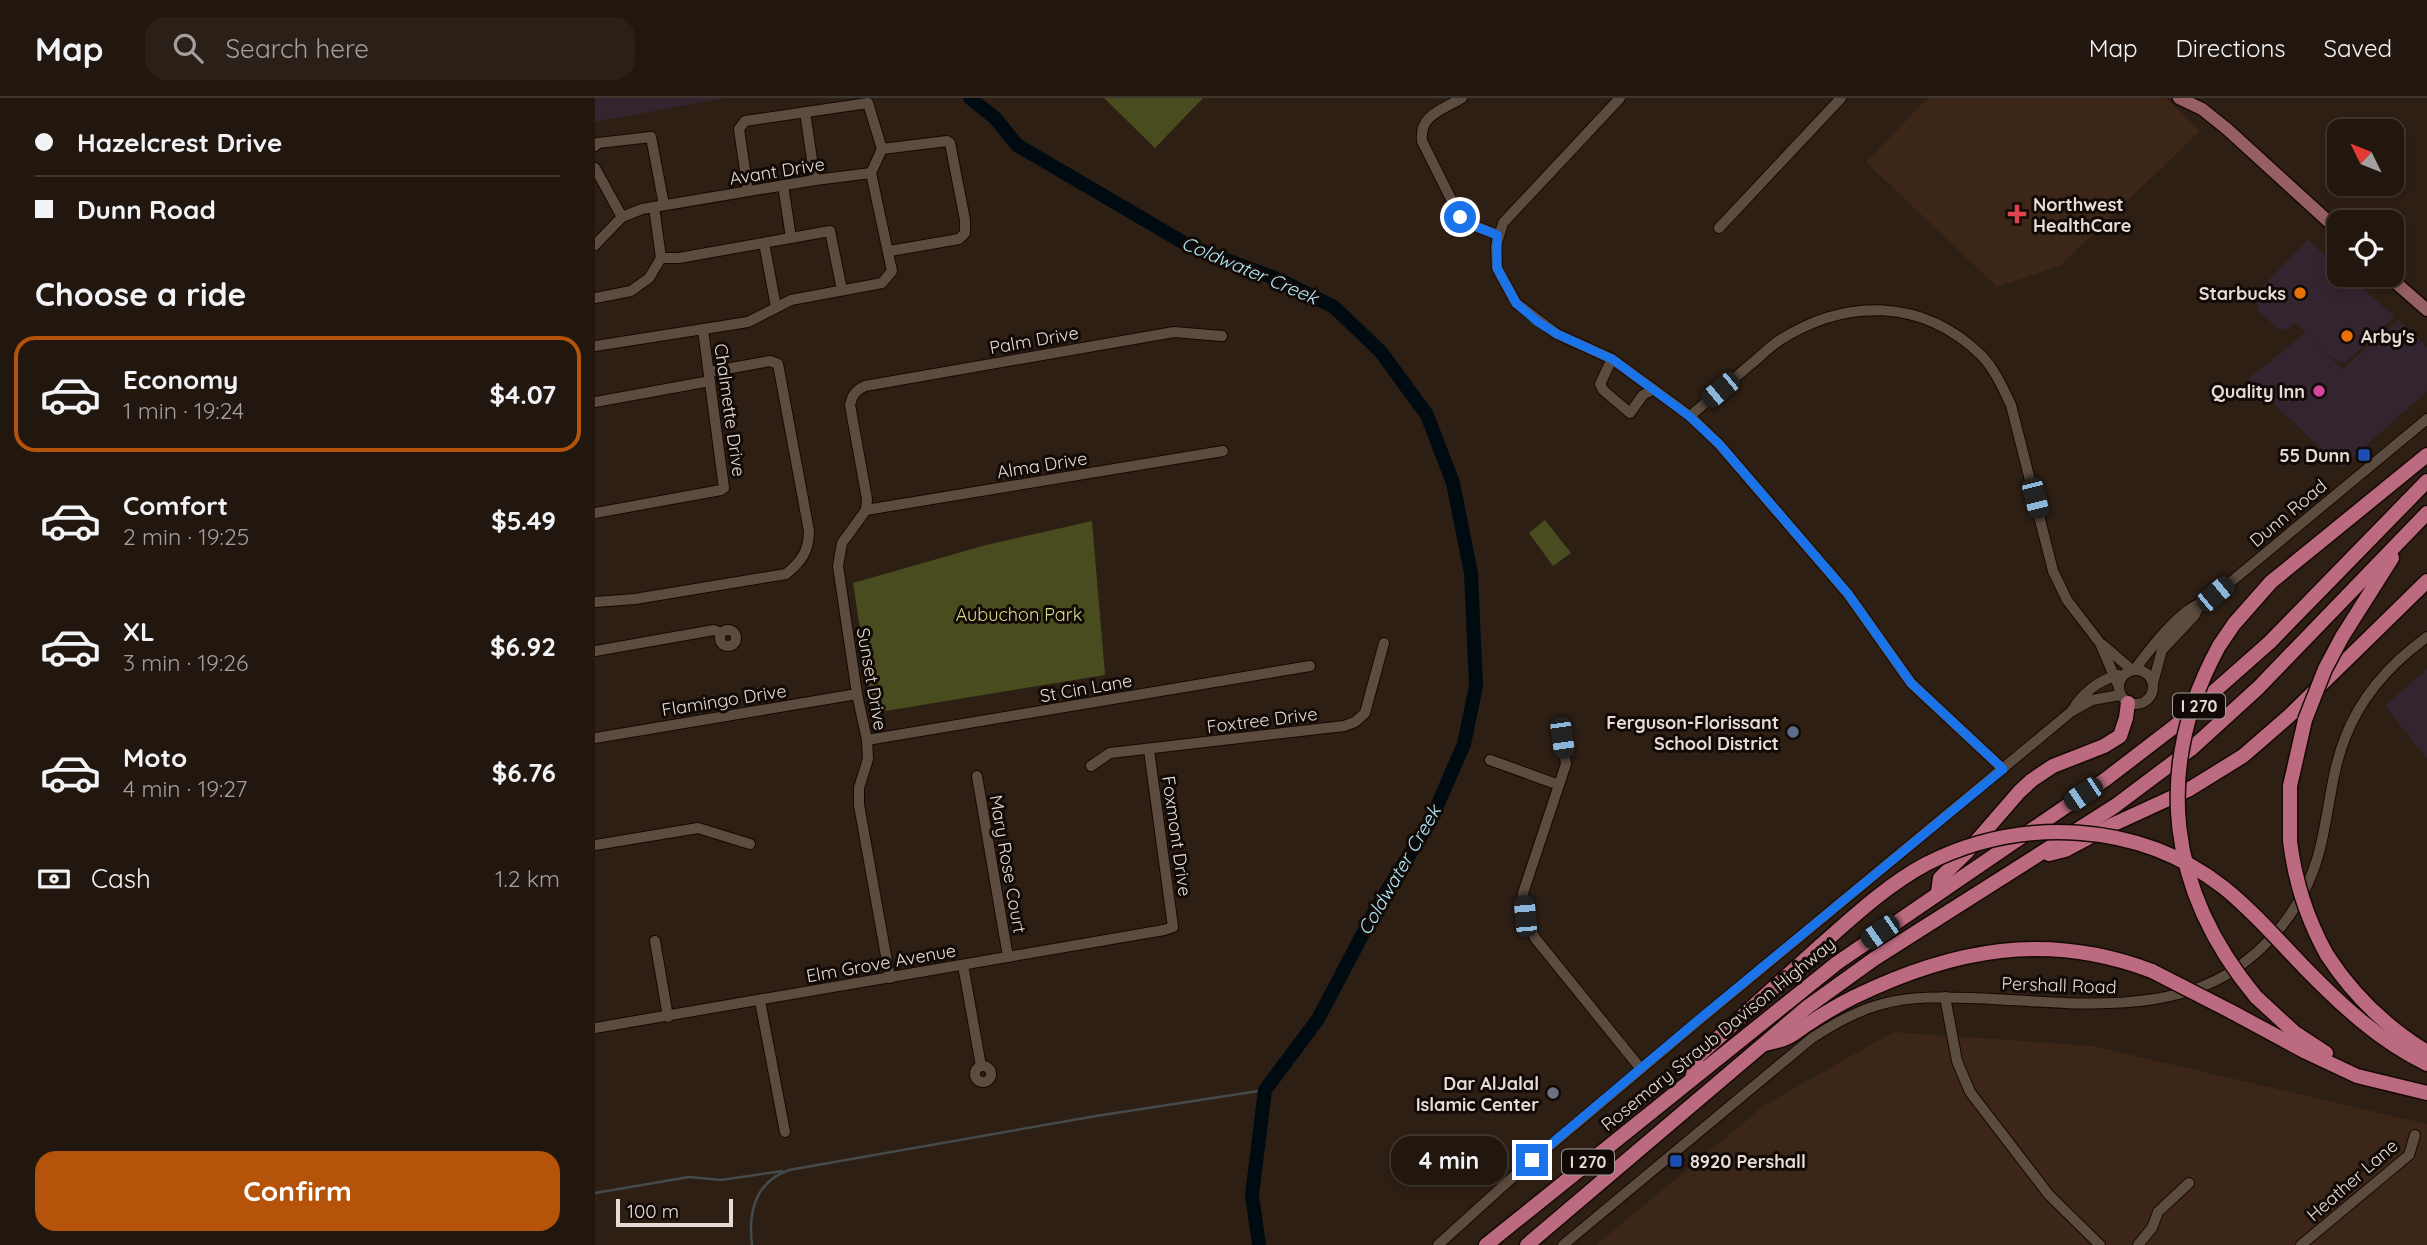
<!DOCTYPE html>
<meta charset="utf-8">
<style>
:root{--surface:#22170f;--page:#2a2018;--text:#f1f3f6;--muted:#a29f9e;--line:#3f362f;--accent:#b45309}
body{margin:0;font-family:Quicksand,sans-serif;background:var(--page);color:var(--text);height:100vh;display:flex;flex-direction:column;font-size:26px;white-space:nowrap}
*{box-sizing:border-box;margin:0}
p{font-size:23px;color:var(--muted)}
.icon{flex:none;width:38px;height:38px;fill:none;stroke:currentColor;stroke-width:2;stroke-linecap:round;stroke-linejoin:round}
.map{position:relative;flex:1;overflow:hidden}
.drawer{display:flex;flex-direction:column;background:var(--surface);width:595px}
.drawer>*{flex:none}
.banner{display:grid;align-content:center;height:154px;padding:0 35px;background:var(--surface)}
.needle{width:46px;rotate:313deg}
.tools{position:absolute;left:1732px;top:21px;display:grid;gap:14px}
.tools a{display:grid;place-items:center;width:77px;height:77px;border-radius:14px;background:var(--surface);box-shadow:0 4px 10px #0003,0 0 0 2px var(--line);font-size:35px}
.scale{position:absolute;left:21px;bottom:18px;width:117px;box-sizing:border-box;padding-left:7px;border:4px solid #e6dcd5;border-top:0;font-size:19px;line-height:24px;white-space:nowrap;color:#e6dcd5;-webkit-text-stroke:5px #110a06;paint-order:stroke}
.end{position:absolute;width:32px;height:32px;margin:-16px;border:9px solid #1a73e8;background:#fff;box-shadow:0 0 0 4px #fff}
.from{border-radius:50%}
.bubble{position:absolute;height:49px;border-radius:21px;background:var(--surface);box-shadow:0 4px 10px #0003,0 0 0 2px var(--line);font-size:23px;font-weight:700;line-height:49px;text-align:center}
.car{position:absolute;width:21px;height:42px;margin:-21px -10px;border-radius:9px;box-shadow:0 0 5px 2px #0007;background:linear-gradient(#222 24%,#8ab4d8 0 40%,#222 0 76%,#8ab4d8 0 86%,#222 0)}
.banner b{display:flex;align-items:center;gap:24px;height:66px;font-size:26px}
.banner b+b{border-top:2px solid var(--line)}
.banner i{width:18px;height:18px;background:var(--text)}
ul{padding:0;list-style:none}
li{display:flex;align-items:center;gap:21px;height:116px;margin:0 14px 10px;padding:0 21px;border:4px solid transparent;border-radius:21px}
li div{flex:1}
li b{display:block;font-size:26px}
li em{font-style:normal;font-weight:700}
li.on{border-color:var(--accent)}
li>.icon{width:63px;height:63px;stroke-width:1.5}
h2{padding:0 35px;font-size:32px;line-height:84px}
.pay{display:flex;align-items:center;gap:18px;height:77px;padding:0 35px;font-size:26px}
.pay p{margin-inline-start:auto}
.cta{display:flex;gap:14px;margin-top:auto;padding:14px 35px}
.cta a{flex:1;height:80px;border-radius:21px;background:var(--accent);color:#fff;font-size:28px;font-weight:700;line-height:80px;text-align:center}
header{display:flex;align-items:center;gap:42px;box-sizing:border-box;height:98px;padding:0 35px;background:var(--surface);border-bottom:2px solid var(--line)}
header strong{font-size:33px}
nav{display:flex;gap:38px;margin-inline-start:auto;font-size:24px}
.search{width:490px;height:63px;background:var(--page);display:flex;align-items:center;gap:18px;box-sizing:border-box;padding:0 24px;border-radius:21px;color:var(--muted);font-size:26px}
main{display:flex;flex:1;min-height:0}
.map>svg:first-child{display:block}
</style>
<header>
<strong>Map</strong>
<div class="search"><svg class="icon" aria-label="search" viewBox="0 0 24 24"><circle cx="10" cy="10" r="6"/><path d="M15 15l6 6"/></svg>Search here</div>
<nav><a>Map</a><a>Directions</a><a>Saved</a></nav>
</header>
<main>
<section class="drawer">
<div class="banner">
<b><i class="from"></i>Hazelcrest Drive</b>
<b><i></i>Dunn Road</b>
</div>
<h2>Choose a ride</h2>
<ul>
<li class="on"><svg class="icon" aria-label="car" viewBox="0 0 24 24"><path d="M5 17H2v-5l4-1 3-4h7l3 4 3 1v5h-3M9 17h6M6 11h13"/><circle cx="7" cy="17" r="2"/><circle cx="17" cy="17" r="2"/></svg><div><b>Economy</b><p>1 min · 19:24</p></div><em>$4.07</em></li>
<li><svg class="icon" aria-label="car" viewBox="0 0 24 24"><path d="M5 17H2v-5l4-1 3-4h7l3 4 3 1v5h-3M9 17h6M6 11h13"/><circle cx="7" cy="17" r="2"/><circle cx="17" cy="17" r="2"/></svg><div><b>Comfort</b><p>2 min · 19:25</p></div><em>$5.49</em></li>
<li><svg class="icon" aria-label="car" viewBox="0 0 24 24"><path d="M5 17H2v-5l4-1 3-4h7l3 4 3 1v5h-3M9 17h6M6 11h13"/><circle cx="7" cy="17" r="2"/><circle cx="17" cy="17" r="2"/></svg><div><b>XL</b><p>3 min · 19:26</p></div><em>$6.92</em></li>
<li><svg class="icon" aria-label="car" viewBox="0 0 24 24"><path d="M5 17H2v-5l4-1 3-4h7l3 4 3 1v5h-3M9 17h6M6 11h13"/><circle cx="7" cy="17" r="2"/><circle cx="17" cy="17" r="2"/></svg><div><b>Moto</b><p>4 min · 19:27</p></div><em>$6.76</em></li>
</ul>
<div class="pay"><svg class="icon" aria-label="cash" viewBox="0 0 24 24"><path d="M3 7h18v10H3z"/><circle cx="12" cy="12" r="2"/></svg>Cash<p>1.2 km</p></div>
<div class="cta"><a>Confirm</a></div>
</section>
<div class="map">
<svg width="1832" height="1147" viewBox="0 0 1832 1147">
<rect width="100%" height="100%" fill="#2e1f14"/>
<!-- commercial -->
<g fill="#332530">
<path d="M0 0H129L0 24Z"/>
<path d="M1713 142 1745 171V177H1752L1800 219 1751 264H1745L1739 261 1718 242 1747 271 1804 222 1832 249V293L1746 370 1653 281 1711 235 1700 225 1690 232 1683 231 1663 212 1660 196Z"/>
<path d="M1832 571V661L1790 608Z"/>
</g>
<!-- built -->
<g fill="#3b2617">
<path d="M1333 0H1571L1605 33 1465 168 1402 189 1271 64Z"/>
<path d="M1298 934 1498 948 1832 1026V1147H1001L1170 1007Z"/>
</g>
<!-- green -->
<g fill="#494c1e">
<path d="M509 0H608L560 50Z"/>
<path d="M950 422 976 455 958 468 934 435Z"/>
<path d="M497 423 510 577 278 615 258 485 391 447Z"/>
</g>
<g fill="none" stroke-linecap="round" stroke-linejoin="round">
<!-- stream -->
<g stroke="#454a4c" stroke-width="2.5">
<path d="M0 1095 94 1079 126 1082 187 1073"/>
<path d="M157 1147C153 1114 160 1084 194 1072L501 1018 670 992"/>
</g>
<!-- river -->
<path stroke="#000b11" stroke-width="14" d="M375 0 400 20 422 47 596 149 685 182 739 209 786 254 832 317 858 385 876 475 881 588 869 646 836 722 783 807 723 921 670 992 657 1097 664 1147"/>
<!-- minor casing -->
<g stroke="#160802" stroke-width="12">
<g id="minor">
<path d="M867 0C847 12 824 17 827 43L865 119 877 127 903 137"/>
<path d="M1025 0 908 125 901 148 902 170 921 205 962 236 1017 261 1095 318 1124 346 1253 496 1316 585 1408 671"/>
<path d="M210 14 220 82"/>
<path d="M0 48 3 45 56 39 69 107"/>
<path d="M287 51 352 43 355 45 370 122V135L364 141 295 153"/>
<path d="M0 70 27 119"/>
<path d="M188 87 196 140"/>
<path d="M153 93 144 31 150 23 273 5 287 51 276 75"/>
<path d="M1124 130 1246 0"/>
<path d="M169 145 181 209"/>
<path d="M0 147 27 119 47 111 220 82 276 75 297 173 287 185 196 202 153 224 0 248"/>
<path d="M66 160H84L235 133 247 192"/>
<path d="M0 200 36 193 54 180 66 160 59 109"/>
<path d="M1017 261 1005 286 1008 292 1035 315 1048 297 1057 292"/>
<path d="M0 304 115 283"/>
<path d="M1095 318C1115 301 1135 284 1156 266 1165 259 1174 249 1185 242 1251 200 1327 200 1386 257 1399 270 1408 290 1416 307L1458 473 1472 502 1505 545 1523 587"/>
<path d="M271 412 628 353"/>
<path d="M0 415 126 392 129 390 108 232"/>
<path d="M0 504 40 501 191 476C206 464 214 453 214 433L183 266 175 263 114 274"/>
<circle cx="133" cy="540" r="8"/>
<path d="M1508 547 1537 572"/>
<path d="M0 553 119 532 126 535"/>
<path d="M1540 571C1555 551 1572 529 1592 513 1600 507 1611 503 1620 497L1832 321"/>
<circle cx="1541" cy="589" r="17"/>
<path d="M1558 585 1567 552 1599 518 1605 507"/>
<path d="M1477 613C1486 596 1505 581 1524 577"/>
<path d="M0 640 262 596"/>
<path d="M967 640 971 666 928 795 930 818 940 840 1046 971"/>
<path d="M272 642 715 568"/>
<path d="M895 662 964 687"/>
<path d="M496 668 515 655 749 628 760 624 770 615 789 545"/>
<path d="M382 678 413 859"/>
<path d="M0 747 103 730 155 746"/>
<path d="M60 843 73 919"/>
<path d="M368 867 386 968"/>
<path d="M295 880 264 707V690L273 661 272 642 262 596 243 468 247 445 271 412 272 401 255 307C257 297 261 292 270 288L579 234 627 238"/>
<path d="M1350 899 1362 963 1375 994 1454 1097 1505 1147"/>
<path d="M165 903 190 1034"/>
<path d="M0 930 569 832 578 829 554 652"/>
<circle cx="388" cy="976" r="8"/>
<path d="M843 1147 918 1079 1103 923 1477 613 1497 602 1525 597"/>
<path d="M968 1147 1217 940C1239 926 1261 913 1287 906 1316 898 1347 899 1377 900 1457 903 1559 919 1631 877 1674 851 1709 808 1723 758 1734 720 1735 678 1750 640 1766 598 1796 565 1832 539"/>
<path d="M1543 1147 1557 1130 1563 1114 1594 1085"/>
<path d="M1706 1147 1814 1057 1820 1037"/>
</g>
</g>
<!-- major casing -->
<g stroke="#160802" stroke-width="15">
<g id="major">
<path d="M1584 0 1607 11 1632 31 1745 134"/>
<path d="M1792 177 1832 212"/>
</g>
</g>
<!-- highway casing -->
<g stroke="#160802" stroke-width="17">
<g id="highway">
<path d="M1747 539 1797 460"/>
<path d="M1624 548 1639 526 1676 484 1832 357"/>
<path d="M1695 743V688L1710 622"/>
<path d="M1454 756 1470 752 1519 726 1593 692 1648 658 1694 618 1832 483"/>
<path d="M1343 794 1345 780 1372 754 1424 694 1437 682 1458 668 1509 648 1525 638 1531 620 1533 605"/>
<path d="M1732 857C1758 897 1791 929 1832 954"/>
<path d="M1708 868C1745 906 1783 942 1832 966"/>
<path d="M1661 899 1699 934 1731 955"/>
<path d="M1637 914 1711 954 1762 978 1832 995"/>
<path d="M1170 946C1177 944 1185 943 1191 940 1199 937 1206 930 1213 926 1228 916 1243 907 1259 899 1358 851 1452 833 1557 873"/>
<path d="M1097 981 1102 959 1226 847"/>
<path d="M891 1147 1242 865 1511 681 1580 628 1675 544 1832 383"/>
<path d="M932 1147 1211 910 1279 861 1520 708 1596 651 1663 590 1832 415"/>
</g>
</g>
<!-- minor -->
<use href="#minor" stroke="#5c4b3f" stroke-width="10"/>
<!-- major -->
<use href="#major" stroke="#965e65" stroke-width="12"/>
<!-- highway -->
<use href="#highway" stroke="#bc6a7f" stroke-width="14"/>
<!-- highway-bridge casing -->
<g stroke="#160802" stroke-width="17" stroke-linecap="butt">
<g id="highway-bridge">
<path d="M1624 548C1557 671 1573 793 1661 899"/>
<path d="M1710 622 1730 571 1747 539"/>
<path d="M1695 743C1700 784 1712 821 1732 857"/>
<path d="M1226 847C1259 818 1292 787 1331 766 1426 718 1543 723 1628 789 1657 812 1682 841 1708 868"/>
<path d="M1557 873 1637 914"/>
</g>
</g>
<!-- highway-bridge -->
<use href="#highway-bridge" stroke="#bc6a7f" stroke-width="14"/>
</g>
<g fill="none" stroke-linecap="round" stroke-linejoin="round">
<!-- route -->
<path stroke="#1a73e8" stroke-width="9" d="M865 119 877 127 902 137V170L921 205 943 224 962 236 1017 261 1094 318 1124 346 1253 496 1316 585 1408 671 1102 923 937 1062"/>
</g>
<!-- markers -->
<path fill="#e0444e" stroke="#110a06" stroke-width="2.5" d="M1418.5 105.5h7v7h7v7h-7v7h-7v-7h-7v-7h7z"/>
<g fill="#e8710a" stroke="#110a06" stroke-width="2.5">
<circle cx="1705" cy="195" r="7"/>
<circle cx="1752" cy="238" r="7"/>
</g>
<circle fill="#d1479c" stroke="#110a06" stroke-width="2.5" cx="1724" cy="293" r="7"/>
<g fill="#1a4fb4" stroke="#110a06" stroke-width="2.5">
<rect x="1762" y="350" width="14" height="14" rx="3.5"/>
<rect x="1074" y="1056" width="14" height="14" rx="3.5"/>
</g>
<circle fill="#5c6f8a" stroke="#110a06" stroke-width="2.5" cx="1198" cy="634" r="7"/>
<circle fill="#6b7280" stroke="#110a06" stroke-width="2.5" cx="958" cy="995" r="7"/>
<g text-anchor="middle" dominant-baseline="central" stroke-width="6" stroke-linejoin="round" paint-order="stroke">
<!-- shield labels -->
<g fill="#110a06" stroke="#a69d97" stroke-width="2">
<rect x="1578" y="595.5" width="52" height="25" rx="5"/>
<rect x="967" y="1051.5" width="52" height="25" rx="5"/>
</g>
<g font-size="16" font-weight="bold" fill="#e6dcd5">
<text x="1604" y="608">I 270</text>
<text x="993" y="1064">I 270</text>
</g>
<!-- street labels -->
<g font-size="18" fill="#e6dcd5" stroke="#110a06">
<text transform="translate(182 73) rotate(-9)">Avant Drive</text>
<text transform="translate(439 242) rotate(-10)">Palm Drive</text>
<text transform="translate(135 312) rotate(82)">Chalmette Drive</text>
<text transform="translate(447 367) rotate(-9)">Alma Drive</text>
<text transform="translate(1693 415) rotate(-40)">Dunn Road</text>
<text transform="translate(277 581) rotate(80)">Sunset Drive</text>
<text transform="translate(491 590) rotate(-10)">St Cin Lane</text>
<text transform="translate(129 602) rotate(-9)">Flamingo Drive</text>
<text transform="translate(667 622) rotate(-7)">Foxtree Drive</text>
<text transform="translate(582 738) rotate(82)">Foxmont Drive</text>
<text transform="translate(413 766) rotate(80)">Mary Rose Court</text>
<text transform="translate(286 865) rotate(-10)">Elm Grove Avenue</text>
<text transform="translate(1464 887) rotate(2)">Pershall Road</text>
<text transform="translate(1123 936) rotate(-39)">Rosemary Straub Davison Highway</text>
<text transform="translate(1757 1082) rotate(-41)">Heather Lane</text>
</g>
<!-- poi labels -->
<g font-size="18" font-weight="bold" fill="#e6dcd5" stroke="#110a06" text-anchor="end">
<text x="1438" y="106" text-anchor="start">Northwest<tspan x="1438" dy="21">HealthCare</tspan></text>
<text x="1691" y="195">Starbucks</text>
<text x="1766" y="238" text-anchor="start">Arby's</text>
<text x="1710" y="293">Quality Inn</text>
<text x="1755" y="357">55 Dunn</text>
<text x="1184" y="624">Ferguson-Florissant<tspan x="1184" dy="21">School District</tspan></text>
<text x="944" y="985">Dar AlJalal<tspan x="944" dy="21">Islamic Center</tspan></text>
<text x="1095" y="1063" text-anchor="start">8920 Pershall</text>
</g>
<!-- park labels -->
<g font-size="18" fill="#d7df8e" stroke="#110a06">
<text x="424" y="516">Aubuchon Park</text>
</g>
<!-- water labels -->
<g font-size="19" font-style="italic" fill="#b3ebfe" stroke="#110a06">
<text transform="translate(655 172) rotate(23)">Coldwater Creek</text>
<text transform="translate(804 772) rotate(-60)">Coldwater Creek</text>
</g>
</g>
</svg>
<div class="tools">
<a><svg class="needle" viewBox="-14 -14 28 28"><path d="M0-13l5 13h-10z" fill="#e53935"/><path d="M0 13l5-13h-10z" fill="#a29f9e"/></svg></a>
<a><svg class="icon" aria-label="locate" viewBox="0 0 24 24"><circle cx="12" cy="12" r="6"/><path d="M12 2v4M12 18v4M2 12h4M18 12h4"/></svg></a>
</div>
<div class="scale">100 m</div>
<i class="end from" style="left:865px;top:119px"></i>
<i class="end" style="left:937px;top:1062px"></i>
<div class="bubble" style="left:796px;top:1038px;width:116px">4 min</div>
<i class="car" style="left:1125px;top:292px;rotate:230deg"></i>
<i class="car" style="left:1440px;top:400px;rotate:166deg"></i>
<i class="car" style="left:1620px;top:496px;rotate:50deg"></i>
<i class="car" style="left:967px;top:640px;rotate:172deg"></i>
<i class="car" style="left:1488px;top:696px;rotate:236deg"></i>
<i class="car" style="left:930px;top:818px;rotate:355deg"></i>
<i class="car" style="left:1285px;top:834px;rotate:235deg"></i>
</div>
</main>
